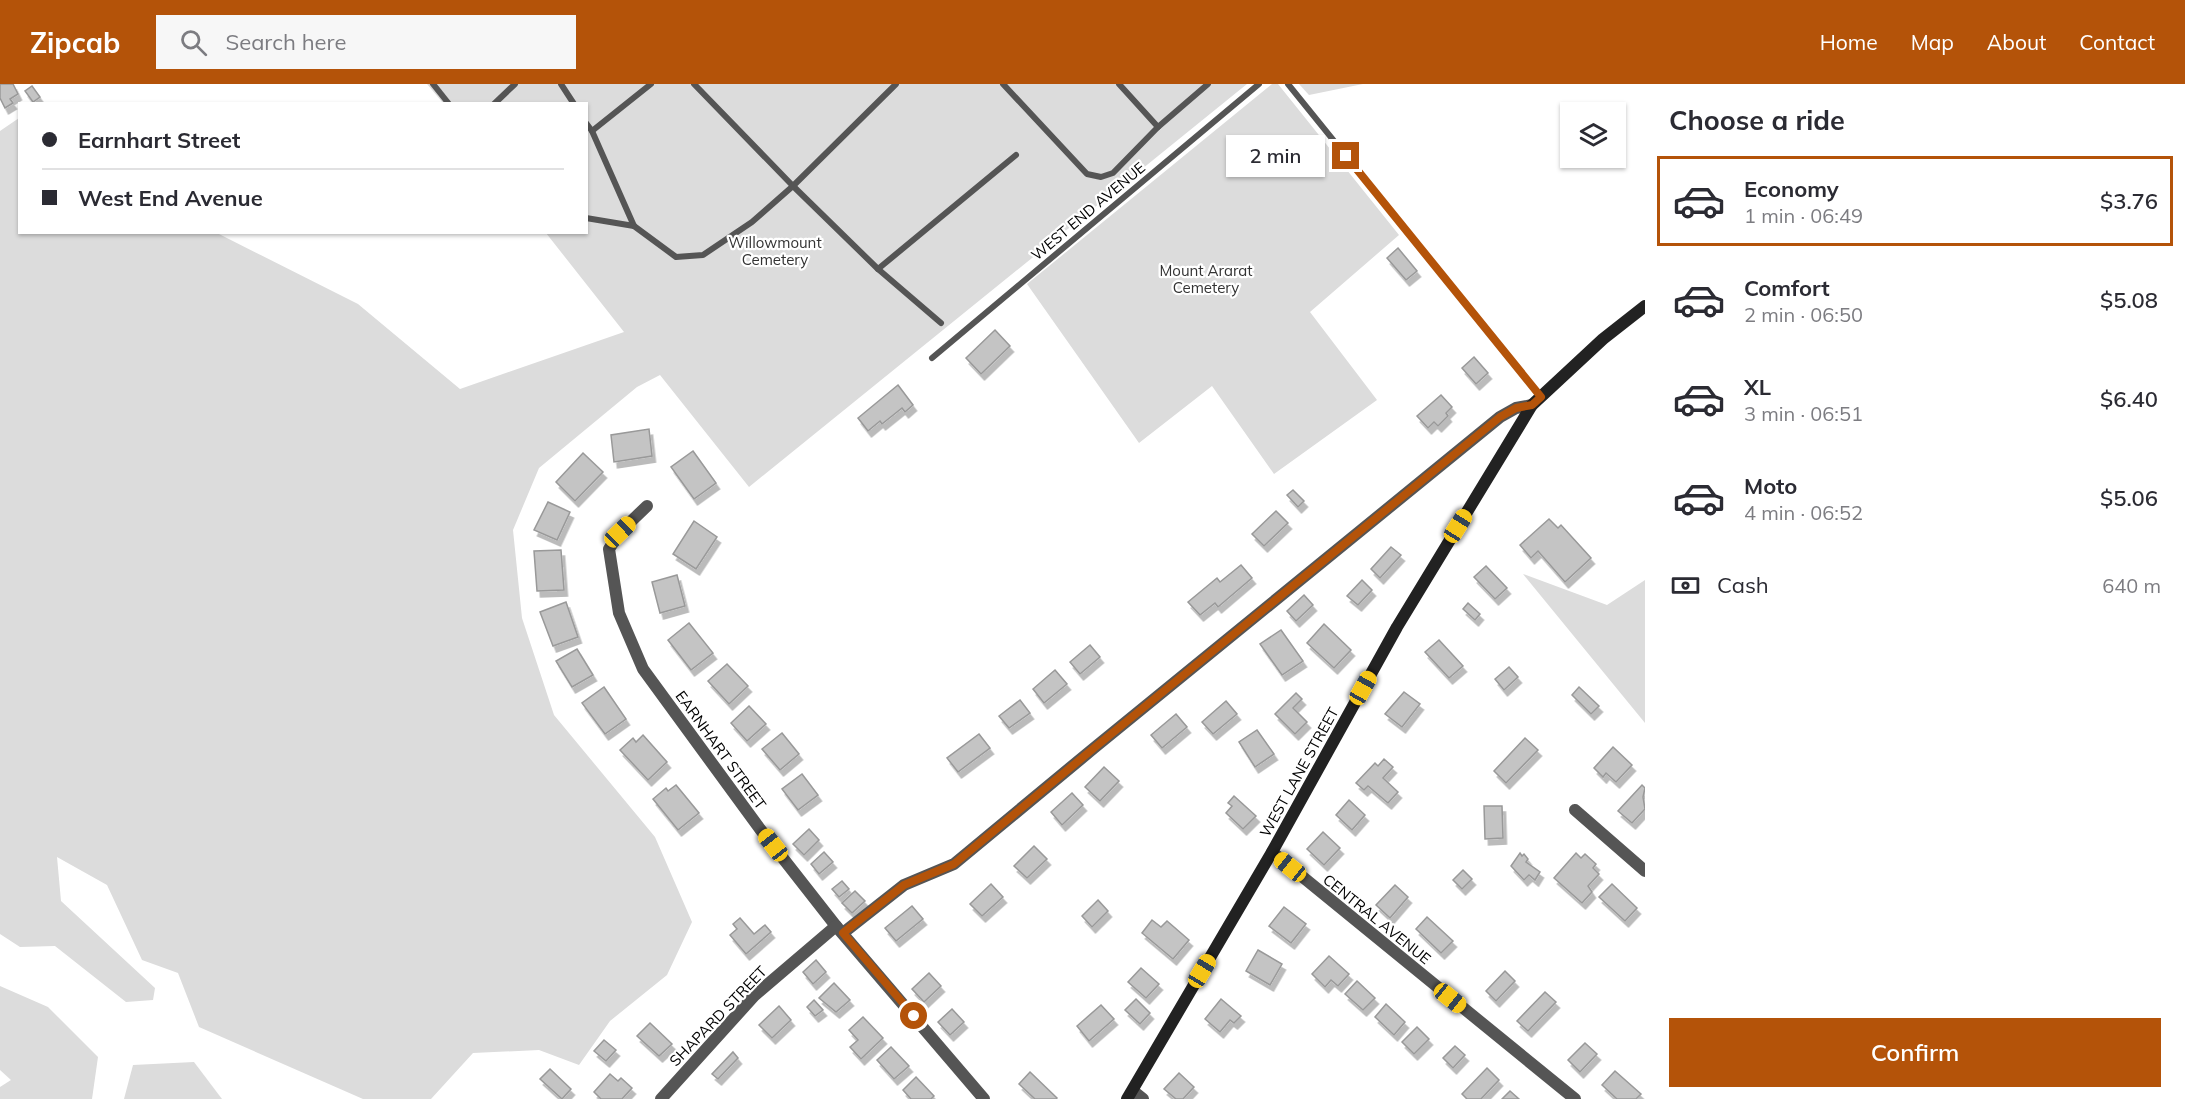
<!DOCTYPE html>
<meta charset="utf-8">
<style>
:root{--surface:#fff;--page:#f7f7f7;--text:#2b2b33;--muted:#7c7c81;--line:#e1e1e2;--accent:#b45309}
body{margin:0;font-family:Mulish,sans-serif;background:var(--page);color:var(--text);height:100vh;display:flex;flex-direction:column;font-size:22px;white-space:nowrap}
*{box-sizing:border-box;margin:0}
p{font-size:20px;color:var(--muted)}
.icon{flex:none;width:33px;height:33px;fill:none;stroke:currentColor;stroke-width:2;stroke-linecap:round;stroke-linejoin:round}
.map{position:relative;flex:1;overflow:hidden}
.details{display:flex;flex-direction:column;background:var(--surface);width:540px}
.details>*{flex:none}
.top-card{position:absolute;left:18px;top:18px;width:570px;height:132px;border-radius:0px;box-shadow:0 2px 4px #0004;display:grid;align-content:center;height:132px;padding:0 24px;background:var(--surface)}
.tools{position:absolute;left:1560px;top:18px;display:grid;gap:12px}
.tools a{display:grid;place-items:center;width:66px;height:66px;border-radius:0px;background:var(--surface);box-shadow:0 2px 4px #0004;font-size:30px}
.end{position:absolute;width:27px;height:27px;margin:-14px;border:8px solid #b45309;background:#fff;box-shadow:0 0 0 3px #fff}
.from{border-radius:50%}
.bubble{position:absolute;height:42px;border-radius:0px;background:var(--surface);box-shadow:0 2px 4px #0004;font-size:20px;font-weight:600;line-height:42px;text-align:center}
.car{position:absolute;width:18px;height:36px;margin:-18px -9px;border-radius:8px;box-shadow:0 0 4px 2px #0007;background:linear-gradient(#f5c518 24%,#345 0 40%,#f5c518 0 76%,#345 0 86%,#f5c518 0)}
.top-card b{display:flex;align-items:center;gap:21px;height:57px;font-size:22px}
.top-card b+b{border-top:2px solid var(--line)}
.top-card i{width:15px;height:15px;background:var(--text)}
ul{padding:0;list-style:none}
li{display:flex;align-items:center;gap:18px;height:90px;margin:0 12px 9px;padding:0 12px;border:3px solid transparent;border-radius:0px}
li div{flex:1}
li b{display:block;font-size:22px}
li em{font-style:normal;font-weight:600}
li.current{border-color:var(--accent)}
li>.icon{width:54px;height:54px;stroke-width:1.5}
h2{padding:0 24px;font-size:27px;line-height:72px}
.pay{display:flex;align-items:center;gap:15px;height:66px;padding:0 24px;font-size:22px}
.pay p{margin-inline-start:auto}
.button{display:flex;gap:12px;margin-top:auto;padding:12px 24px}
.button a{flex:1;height:69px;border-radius:0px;background:var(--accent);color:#fff;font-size:24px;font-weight:600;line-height:69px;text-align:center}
header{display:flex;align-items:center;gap:36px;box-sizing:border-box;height:84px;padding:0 30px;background:var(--accent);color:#fff}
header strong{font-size:28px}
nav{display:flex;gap:33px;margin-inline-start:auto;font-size:21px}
.search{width:420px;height:54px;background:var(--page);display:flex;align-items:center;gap:15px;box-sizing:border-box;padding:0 21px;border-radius:0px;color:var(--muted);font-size:22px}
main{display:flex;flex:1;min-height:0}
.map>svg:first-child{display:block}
</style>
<header>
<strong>Zipcab</strong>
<div class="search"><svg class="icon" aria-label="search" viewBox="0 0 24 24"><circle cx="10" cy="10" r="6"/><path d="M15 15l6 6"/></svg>Search here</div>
<nav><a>Home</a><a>Map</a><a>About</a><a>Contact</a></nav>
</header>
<main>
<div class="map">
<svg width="1645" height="1015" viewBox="0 0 1645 1015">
<defs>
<filter id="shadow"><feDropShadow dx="3.5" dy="6" stdDeviation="0" flood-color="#0004"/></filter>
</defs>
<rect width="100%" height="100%" fill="#fff"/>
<!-- green -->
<g fill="#dcdcdc">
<path d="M427 0H1247L749 403 660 291 637 303 539 384 513 446 522 534 554 631 655 753 692 838 667 891 610 937 579 981 539 966 473 969 431 1015H363L199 943 178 889 142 876 107 801 57 773 61 817 155 904 153 916 126 918 55 862 20 863 0 850V47L19 34 20 148 217 149 358 220 460 305 624 248 546 149 586 148V20L443 19Z"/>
<path d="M1272 0H1278L1399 151 1310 228 1377 316 1274 390 1212 302 1139 359 1027 200Z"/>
<path d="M1299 0H1363L1309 11Z"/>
<path d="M1523 490 1607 521 1645 496V639Z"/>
<path d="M0 902 48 923 98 973 92 1015H0V1003L11 996 0 986Z"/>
<path d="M194 978 222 1015H124L133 981Z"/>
</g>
<!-- building -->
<g fill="#c4c4c4" stroke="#999" stroke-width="1.5" filter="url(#shadow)">
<path d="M0 0H13L18 10 10 15 13 19 5 24 0 14Z"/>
<path d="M32 2 40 13 33 18 25 7Z"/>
<path d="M1398 164 1417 187 1406 196 1387 174Z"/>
<path d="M995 246 1010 262 981 290 966 274Z"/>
<path d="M1474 273 1488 289 1476 300 1462 284Z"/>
<path d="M898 301 913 321 905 328 902 324 882 340 880 337 868 347 858 334Z"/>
<path d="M1441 311 1452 323 1446 329 1448 332 1438 342 1434 338 1428 344 1417 332Z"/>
<path d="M649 345 652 372 614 378 611 351Z"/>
<path d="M693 367 716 399 694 415 671 383Z"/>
<path d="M583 369 603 388 575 417 556 398Z"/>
<path d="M1293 406 1304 417 1298 423 1287 411Z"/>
<path d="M548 418 570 428 557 456 534 446Z"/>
<path d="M1276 427 1288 439 1264 462 1252 450Z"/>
<path d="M1549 435 1558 444 1561 441 1591 474 1565 498 1538 467 1531 474 1520 461Z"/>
<path d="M694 437 717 453 696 485 673 470Z"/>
<path d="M1391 463 1401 471 1380 494 1371 485Z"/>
<path d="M561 466 564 506 537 507 534 467Z"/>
<path d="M1241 481 1252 494 1218 523 1215 519 1200 531 1188 518 1217 494 1220 498Z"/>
<path d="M1486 482 1507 504 1495 515 1474 493Z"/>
<path d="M677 491 685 522 660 529 652 498Z"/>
<path d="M1362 496 1372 506 1358 521 1347 512Z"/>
<path d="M1304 511 1313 521 1296 537 1287 527Z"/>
<path d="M566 518 578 553 553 562 540 528Z"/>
<path d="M1468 519 1480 530 1475 536 1463 525Z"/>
<path d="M689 539 713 569 691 586 668 556Z"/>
<path d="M1324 540 1351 566 1334 584 1307 559Z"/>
<path d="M1281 546 1303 577 1282 591 1260 560Z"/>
<path d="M1439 556 1463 582 1449 594 1425 568Z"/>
<path d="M1090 561 1100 573 1080 590 1070 578Z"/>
<path d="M577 565 593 591 572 603 556 577Z"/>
<path d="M727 580 748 602 729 620 708 597Z"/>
<path d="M1509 583 1518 593 1504 606 1495 595Z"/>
<path d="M1055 586 1067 600 1044 619 1033 605Z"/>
<path d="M604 603 626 635 605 650 582 619Z"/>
<path d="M1579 603 1599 622 1591 630 1572 611Z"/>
<path d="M1404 608 1420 620 1402 643 1385 630Z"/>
<path d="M1296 609 1302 615 1293 624 1307 638 1295 650 1275 630Z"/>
<path d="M1020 616 1030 629 1009 644 999 632Z"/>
<path d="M1226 617 1237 630 1213 650 1202 638Z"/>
<path d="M749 622 766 640 747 657 731 639Z"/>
<path d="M1176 630 1187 643 1162 664 1151 651Z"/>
<path d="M1257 646 1274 670 1255 683 1239 658Z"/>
<path d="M782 649 799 670 780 686 762 665Z"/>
<path d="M979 650 990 664 958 688 947 674Z"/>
<path d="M643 651 667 678 648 696 620 666 633 654 636 658Z"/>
<path d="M1525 654 1538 666 1506 699 1494 687Z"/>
<path d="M1613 663 1632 681 1616 698 1606 689 1603 693 1594 684Z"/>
<path d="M1384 675 1393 683 1383 694 1398 708 1388 719 1368 702 1364 706 1356 699 1375 679 1378 682Z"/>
<path d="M1104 683 1119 697 1100 717 1085 703Z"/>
<path d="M802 690 818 711 798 726 782 705Z"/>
<path d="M676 701 699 729 678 746 653 715 666 704 668 707Z"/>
<path d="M1642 701 1645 704 1643 713 1645 725 1632 739 1618 727Z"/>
<path d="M1072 709 1083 721 1062 741 1051 728Z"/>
<path d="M1234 712 1256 732 1243 745 1226 729 1232 722 1228 719Z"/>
<path d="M1349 716 1365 731 1352 746 1336 731Z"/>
<path d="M1484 722H1502L1503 754 1485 755Z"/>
<path d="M809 745 819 756 804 771 793 760Z"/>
<path d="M1323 748 1340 764 1324 781 1307 765Z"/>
<path d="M1034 762 1047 775 1027 794 1014 782Z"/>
<path d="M824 768 833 778 819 790 811 780Z"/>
<path d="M1520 769 1522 772 1524 770 1528 775 1526 778 1540 788 1535 796 1529 791 1524 796 1511 782Z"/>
<path d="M1576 769 1581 774 1585 770 1596 780 1593 784 1599 790 1588 802 1592 808 1582 819 1554 794Z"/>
<path d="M1463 786 1472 795 1462 805 1453 796Z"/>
<path d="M842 797 849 805 839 813 832 805Z"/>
<path d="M991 800 1003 813 982 832 970 820Z"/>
<path d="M1612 800 1637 824 1625 837 1599 813Z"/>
<path d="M1395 801 1408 813 1390 834 1376 821Z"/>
<path d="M855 807 865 817 852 829 842 819Z"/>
<path d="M1098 816 1108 827 1092 843 1082 832Z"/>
<path d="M912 822 923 835 896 857 885 844Z"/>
<path d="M1284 823 1306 840 1291 859 1269 842Z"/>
<path d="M1427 833 1453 857 1441 869 1416 845Z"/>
<path d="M740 834 754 850 765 841 771 848 746 870 730 851 737 845 733 840Z"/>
<path d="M1152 836 1161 843 1167 837 1189 856 1173 875 1142 849Z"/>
<path d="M1258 866 1282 880 1270 901 1246 887Z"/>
<path d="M1329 872 1349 890 1338 902 1331 896 1325 903 1312 890Z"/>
<path d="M816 876 826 888 813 900 803 888Z"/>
<path d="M1141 884 1159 900 1146 914 1128 898Z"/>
<path d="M1505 887 1515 897 1496 917 1486 907Z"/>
<path d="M929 889 941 902 924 918 912 905Z"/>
<path d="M1357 897 1375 914 1363 926 1345 910Z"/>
<path d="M834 899 850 916 836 928 819 914Z"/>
<path d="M1545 908 1556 918 1528 947 1517 937Z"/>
<path d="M1136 915 1150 929 1140 940 1125 926Z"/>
<path d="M1221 915 1241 932 1234 939 1230 936 1220 948 1205 935Z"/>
<path d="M814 916 823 926 815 932 807 923Z"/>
<path d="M1386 920 1405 938 1394 951 1375 933Z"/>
<path d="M1101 921 1114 935 1089 957 1077 942Z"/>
<path d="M779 922 791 936 772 954 759 941Z"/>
<path d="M952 925 964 938 950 951 938 938Z"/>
<path d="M863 933 883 954 861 975 850 963 858 956 849 946Z"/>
<path d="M650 939 672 960 659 972 637 952Z"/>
<path d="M1417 943 1429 955 1414 970 1402 958Z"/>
<path d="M604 956 616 966 606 977 594 967Z"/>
<path d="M1585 959 1597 970 1580 988 1568 976Z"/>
<path d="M1455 962 1465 971 1453 984 1443 974Z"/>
<path d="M891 963 909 982 894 995 877 976Z"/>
<path d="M733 968 738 974 718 995 712 990Z"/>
<path d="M1487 984 1499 996 1481 1015H1467L1462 1010Z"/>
<path d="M550 985 571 1005 562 1015 540 995Z"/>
<path d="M1615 987 1641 1010 1636 1015H1617L1602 1001Z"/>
<path d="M1030 988 1057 1014 1056 1015H1035L1019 1000Z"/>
<path d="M1179 989 1194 1003 1183 1015H1176L1164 1005Z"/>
<path d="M610 990 618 997 621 994 632 1004 622 1015H601L594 1008Z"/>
<path d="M916 993 934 1012 931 1015H911L903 1006Z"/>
<path d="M1510 1007 1519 1015H1502Z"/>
</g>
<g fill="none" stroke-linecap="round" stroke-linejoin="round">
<!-- lane -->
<g stroke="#555" stroke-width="6">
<path d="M433 0 449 20"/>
<path d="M561 0 574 20"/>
<path d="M694 0 793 102 878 185 941 239"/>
<path d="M1003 0 1087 90 1101 93 1113 89 1158 43 1208 0"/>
<path d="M1119 0 1158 43"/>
<path d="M1288 0 1541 313"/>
<path d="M494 20 515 0"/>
<path d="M586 39 592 47 634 142 676 173 703 171 752 138 793 102 896 0"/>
<path d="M592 47 651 0"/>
<path d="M586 134 634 142"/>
<path d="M878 185 1016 71"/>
<path d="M932 274 1259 0"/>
</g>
<!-- street -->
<g stroke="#555" stroke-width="12">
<path d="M647 422 620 448 609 465 619 529 643 585 760 745 836 842 984 1015"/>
<path d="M1575 726 1645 787"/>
<path d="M1272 768 1575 1015"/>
<path d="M843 849 904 801 954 780 1094 664 1500 333 1516 324 1532 321"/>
<path d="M1133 1007 1143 1015"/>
<path d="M661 1015 754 912 836 842"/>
</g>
<!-- secondary -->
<path stroke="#222" stroke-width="12" d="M1127 1015 1272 768 1397 543 1532 321 1603 255 1645 222"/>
</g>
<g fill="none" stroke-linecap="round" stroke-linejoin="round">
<!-- route -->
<path stroke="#b45309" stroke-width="8" d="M914 932 843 849 904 801 954 780 1094 664 1500 333 1516 324 1532 321 1541 313 1346 72"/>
</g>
<g text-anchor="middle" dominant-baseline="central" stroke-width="4.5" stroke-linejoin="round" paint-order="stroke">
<!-- street labels -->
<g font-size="15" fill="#000" stroke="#fff">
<text transform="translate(1088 127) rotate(-40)">WEST END AVENUE</text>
<text transform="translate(721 666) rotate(54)">EARNHART STREET</text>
<text transform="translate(1299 688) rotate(-61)">WEST LANE STREET</text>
<text transform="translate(1377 835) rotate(39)">CENTRAL AVENUE</text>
<text transform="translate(718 932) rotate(-46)">SHAPARD STREET</text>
</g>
<!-- park labels -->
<g font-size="15" fill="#333" stroke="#fff">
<text x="775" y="158">Willowmount<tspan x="775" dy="17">Cemetery</tspan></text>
<text x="1206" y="186">Mount Ararat<tspan x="1206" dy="17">Cemetery</tspan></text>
</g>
</g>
</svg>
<div class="tools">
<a><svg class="icon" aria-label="layers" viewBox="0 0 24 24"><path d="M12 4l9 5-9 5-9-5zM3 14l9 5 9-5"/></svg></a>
</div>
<i class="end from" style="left:914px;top:932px"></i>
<i class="end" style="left:1346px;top:72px"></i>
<div class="bubble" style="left:1226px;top:51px;width:99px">2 min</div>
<i class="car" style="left:1458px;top:442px;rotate:32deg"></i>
<i class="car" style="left:620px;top:448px;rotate:46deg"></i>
<i class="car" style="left:1363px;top:604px;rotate:29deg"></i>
<i class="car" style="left:773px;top:761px;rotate:322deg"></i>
<i class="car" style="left:1290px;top:783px;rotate:309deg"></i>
<i class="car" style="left:1202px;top:887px;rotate:31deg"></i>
<i class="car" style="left:1450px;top:914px;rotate:129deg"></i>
<div class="top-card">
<b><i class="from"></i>Earnhart Street</b>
<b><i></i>West End Avenue</b>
</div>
</div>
<section class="details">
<h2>Choose a ride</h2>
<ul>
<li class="current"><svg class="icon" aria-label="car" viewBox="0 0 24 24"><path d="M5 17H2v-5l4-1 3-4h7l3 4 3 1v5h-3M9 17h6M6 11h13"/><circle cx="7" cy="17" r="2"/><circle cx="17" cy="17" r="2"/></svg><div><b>Economy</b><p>1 min · 06:49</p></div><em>$3.76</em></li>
<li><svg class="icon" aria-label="car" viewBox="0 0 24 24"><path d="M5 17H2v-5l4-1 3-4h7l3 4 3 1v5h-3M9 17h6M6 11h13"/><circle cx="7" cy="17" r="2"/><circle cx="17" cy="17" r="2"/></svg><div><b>Comfort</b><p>2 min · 06:50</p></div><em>$5.08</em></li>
<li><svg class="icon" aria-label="car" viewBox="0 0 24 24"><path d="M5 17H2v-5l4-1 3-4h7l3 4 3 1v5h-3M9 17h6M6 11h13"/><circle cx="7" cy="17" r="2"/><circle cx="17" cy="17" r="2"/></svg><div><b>XL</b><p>3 min · 06:51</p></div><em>$6.40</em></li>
<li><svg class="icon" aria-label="car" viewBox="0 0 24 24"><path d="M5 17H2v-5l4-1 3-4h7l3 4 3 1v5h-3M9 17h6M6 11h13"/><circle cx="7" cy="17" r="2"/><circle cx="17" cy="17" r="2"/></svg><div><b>Moto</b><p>4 min · 06:52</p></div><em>$5.06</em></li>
</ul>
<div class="pay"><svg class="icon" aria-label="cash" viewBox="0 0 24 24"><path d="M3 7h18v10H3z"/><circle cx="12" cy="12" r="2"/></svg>Cash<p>640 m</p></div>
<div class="button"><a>Confirm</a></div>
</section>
</main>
